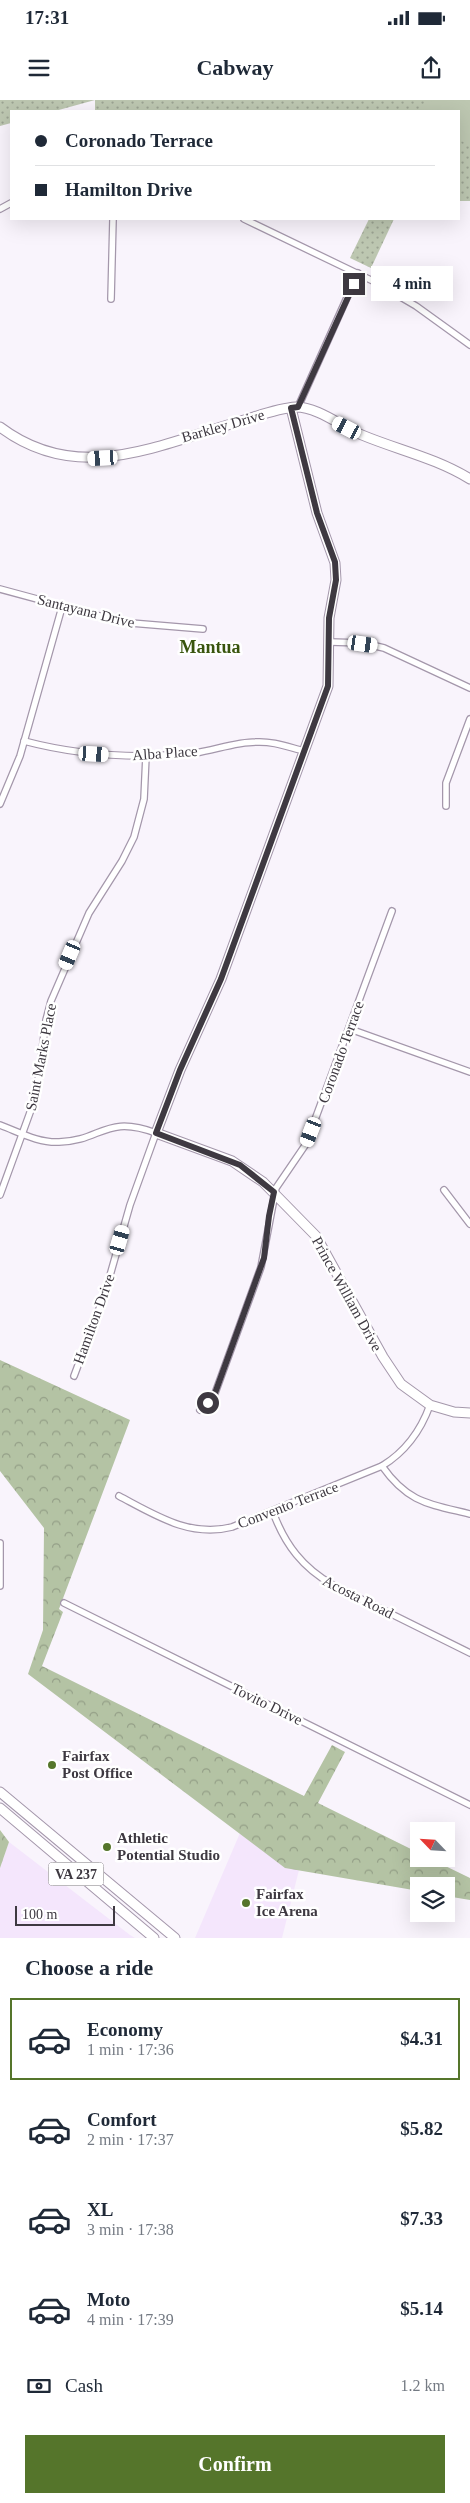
<!DOCTYPE html>
<meta charset="utf-8">
<style>
:root{--surface:#fff;--page:#f2f2f3;--text:#1f2937;--muted:#747a83;--line:#e0e1e3;--accent:#55752b}
body{margin:0;font-family:"Times New Roman",serif;background:var(--page);color:var(--text);height:100vh;display:flex;flex-direction:column;font-size:19px;white-space:nowrap}
*{box-sizing:border-box;margin:0}
p{font-size:16px;color:var(--muted)}
.icon{flex:none;width:28px;height:28px;fill:none;stroke:currentColor;stroke-width:2;stroke-linecap:round;stroke-linejoin:round}
.map{position:relative;height:1838px;overflow:hidden}
.side{display:flex;flex-direction:column;background:var(--surface);flex:1}
.side>*{flex:none}
.top-card{position:absolute;left:10px;top:10px;width:450px;height:110px;border-radius:0px;box-shadow:0 5px 20px #0002;display:grid;align-content:center;height:110px;padding:0 25px;background:var(--surface)}
.needle{width:32px;rotate:295deg}
.buttons{position:absolute;left:410px;top:1722px;display:grid;gap:10px}
.buttons a{display:grid;place-items:center;width:45px;height:45px;border-radius:0px;background:var(--surface);box-shadow:0 5px 20px #0002;font-size:25px}
.scale{position:absolute;left:15px;bottom:12px;width:100px;box-sizing:border-box;padding-left:5px;border:2px solid #3e3941;border-top:0;font-size:14px;line-height:18px;white-space:nowrap;color:#3e3941;-webkit-text-stroke:4px #fff;paint-order:stroke}
.end{position:absolute;width:22px;height:22px;margin:-11px;border:6px solid #3e3941;background:#fff;box-shadow:0 0 0 2px #fff}
.from{border-radius:50%}
.bubble{position:absolute;height:35px;border-radius:0px;background:var(--surface);box-shadow:0 5px 20px #0002;font-size:16px;font-weight:600;line-height:35px;text-align:center}
.car{position:absolute;width:15px;height:30px;margin:-15px -8px;border-radius:6px;box-shadow:0 0 4px 1px #0007;background:linear-gradient(#fff 24%,#345 0 40%,#fff 0 76%,#345 0 86%,#fff 0)}
.top-card b{display:flex;align-items:center;gap:18px;height:48px;font-size:19px}
.top-card b+b{border-top:1px solid var(--line)}
.top-card i{width:12px;height:12px;background:var(--text)}
ul{padding:0;list-style:none}
li{display:flex;align-items:center;gap:15px;height:82px;margin:0 10px 8px;padding:0 15px;border:2px solid transparent;border-radius:0px}
li div{flex:1}
li b{display:block;font-size:19px}
li em{font-style:normal;font-weight:600}
li.selected{border-color:var(--accent)}
li>.icon{width:45px;height:45px;stroke-width:1.5}
h2{padding:0 25px;font-size:22px;line-height:60px}
.pay{display:flex;align-items:center;gap:12px;height:55px;padding:0 25px;font-size:19px}
.pay p{margin-inline-start:auto}
.primary-button{display:flex;gap:10px;margin-top:auto;padding:10px 25px}
.primary-button a{flex:1;height:58px;border-radius:0px;background:var(--accent);color:#fff;font-size:20px;font-weight:600;line-height:58px;text-align:center}
.status{display:flex;justify-content:space-between;align-items:center;height:35px;padding:0 25px;background:var(--surface);direction:ltr}
.status svg{height:14px;fill:currentColor}
header{display:flex;justify-content:space-between;align-items:center;height:65px;padding:0 25px;background:var(--surface);font-size:22px;font-weight:600}
.map>svg:first-child{display:block}
</style>
<div class="status"><b>17:31</b><svg viewBox="0 0 49 12"><path d="M0 12V9h3v3zM5 12V6h3v6zM10 12V3h3v9zM15 12V0h3v12zM26 1h20v11H26zM47 4h2v5h-2z"/></svg></div>
<header><svg class="icon" aria-label="menu" viewBox="0 0 24 24"><path d="M4 6h16M4 12h16M4 18h16"/></svg>Cabway<svg class="icon" aria-label="share" viewBox="0 0 24 24"><path d="M12 15V3M7 8l5-5 5 5M5 13v7h14v-7"/></svg></header>
<div class="map">
<svg width="470" height="1838" viewBox="0 0 470 1838">
<defs>
<pattern id="grass-dots" width="8" height="8" patternUnits="userSpaceOnUse" patternTransform="scale(1.25)"><rect width="8" height="8" fill="#bdc7b1"/><path d="M2 2h.1M6 6h.1" fill="none" stroke="#9ba392" stroke-width="1.8" stroke-linecap="round"/></pattern>
<pattern id="forest-crowns" width="20" height="18" patternUnits="userSpaceOnUse" patternTransform="scale(1.25)"><rect width="20" height="18" fill="#b4c3a4"/><path d="M2 6a3 3 0 1 1 6 0M12 15a3 3 0 1 1 6 0" fill="none" stroke="#949f87"/></pattern>
</defs>
<rect width="100%" height="100%" fill="#f9f4fc"/>
<!-- built -->
<g fill="#f4e6fc">
<path d="M240 1733 299 1770 282 1838H195Z"/>
<path d="M9 1742 130 1835 135 1838H0V1768Z"/>
</g>
<!-- grass -->
<g fill="url(#grass-dots)">
<path d="M0 0H470V101H459V11H95V0L55 11H11V23L0 26Z"/>
<path d="M369 119H394L371 168 350 158Z"/>
</g>
<!-- forest -->
<g fill="url(#forest-crowns)">
<path d="M0 1260 130 1320 59 1509 63 1512 42 1566 304 1696 332 1645 345 1652 318 1703 419 1753V1759H431L470 1778V1800L446 1796V1786H419V1791L285 1768 28 1574 43 1530 44 1428 0 1371Z"/>
<path d="M0 1730 9 1742 0 1768Z"/>
</g>
<!-- garden -->
<path fill="#bdc7b1" d="M433 0H470V47L459 39V11L420 9Z"/>
<g fill="none" stroke-linecap="round" stroke-linejoin="round">
<!-- street casing -->
<g stroke="#a497ab" stroke-width="8">
<g id="street">
<path d="M0 109 11 103"/>
<path d="M244 119 375 182 416 206 470 245"/>
<path d="M111 199 113 119"/>
<path d="M298 307 358 173"/>
<path d="M0 489 111 519 131 523 203 529"/>
<path d="M330 542 363 543 384 548 470 588"/>
<path d="M24 641C81 656 138 659 195 653 215 650 236 642 256 642 273 641 288 647 304 651"/>
<path d="M0 704 20 656 62 507"/>
<path d="M446 706V683L470 619"/>
<path d="M350 929 470 972"/>
<path d="M0 1025C19 1032 38 1043 59 1042 102 1041 105 1014 156 1033L130 1105 105 1193 74 1276"/>
<path d="M444 1090 470 1124"/>
<path d="M0 1095 36 996 46 920 51 901 89 813 122 761 134 737 144 699 146 656"/>
<path d="M200 1310 214 1296 261 1167 276 1088 306 1044 392 811"/>
<path d="M382 1366C408 1403 429 1404 470 1414"/>
<path d="M119 1396C155 1415 190 1438 232 1427L382 1366C405 1352 421 1330 430 1305"/>
<path d="M273 1412C285 1445 303 1468 333 1485L470 1553"/>
<path d="M0 1443V1486"/>
<path d="M64 1503 470 1705"/>
</g>
</g>
<!-- secondary casing -->
<g stroke="#a497ab" stroke-width="11">
<g id="secondary">
<path d="M291 308 317 413 335 463 336 480 329 518 328 586 221 879 180 970 156 1033 232 1061 263 1082 316 1136 383 1257 401 1284 430 1305 454 1312 470 1313"/>
<path d="M0 327C78 386 158 345 241 321 258 316 278 308 296 307 318 307 342 327 362 335 398 350 436 358 470 379"/>
</g>
</g>
<!-- primary casing -->
<g stroke="#a497ab" stroke-width="11">
<g id="primary">
<path d="M0 1692 175 1838"/>
<path d="M0 1708 154 1838"/>
</g>
</g>
<!-- street -->
<use href="#street" stroke="#fff" stroke-width="5.5"/>
<!-- secondary -->
<use href="#secondary" stroke="#fff" stroke-width="9"/>
<!-- primary -->
<use href="#primary" stroke="#fff" stroke-width="9"/>
</g>
<g fill="none" stroke-linecap="round" stroke-linejoin="round">
<!-- route -->
<path stroke="#3e3941" stroke-width="6" d="M208 1303 214 1296 264 1158 269 1116 274 1092 240 1065 156 1033 180 970 221 879 328 586 329 518 336 480 335 462 317 413 291 308 298 307 354 184"/>
</g>
<!-- markers -->
<g fill="#55752b" stroke="#fff" stroke-width="2">
<circle cx="52" cy="1665" r="5"/>
<circle cx="107" cy="1747" r="5"/>
<circle cx="246" cy="1803" r="5"/>
</g>
<g text-anchor="middle" dominant-baseline="central" stroke-width="5" stroke-linejoin="round" paint-order="stroke">
<!-- shield labels -->
<rect fill="#fff" stroke="#78747a" stroke-width="1" x="48.5" y="1762.5" width="55" height="23" rx="4"/>
<g font-size="14" font-weight="bold" fill="#3e3941">
<text x="76" y="1774">VA 237</text>
</g>
<!-- street labels -->
<g font-size="15" fill="#3e3941" stroke="#fff">
<text transform="translate(223 326) rotate(-16)">Barkley Drive</text>
<text transform="translate(86 511) rotate(14)">Santayana Drive</text>
<text transform="translate(165 653) rotate(-4)">Alba Place</text>
<text transform="translate(341 952) rotate(-70)">Coronado Terrace</text>
<text transform="translate(41 957) rotate(-79)">Saint Marks Place</text>
<text transform="translate(347 1194) rotate(61)">Prince William Drive</text>
<text transform="translate(94 1219) rotate(-70)">Hamilton Drive</text>
<text transform="translate(288 1405) rotate(-21)">Convento Terrace</text>
<text transform="translate(358 1497) rotate(27)">Acosta Road</text>
<text transform="translate(267 1604) rotate(26)">Tovito Drive</text>
</g>
<!-- poi labels -->
<g font-size="15" font-weight="bold" fill="#3e3941" stroke="#fff" text-anchor="start">
<text x="62" y="1656">Fairfax<tspan x="62" dy="17">Post Office</tspan></text>
<text x="117" y="1738">Athletic<tspan x="117" dy="17">Potential Studio</tspan></text>
<text x="256" y="1794">Fairfax<tspan x="256" dy="17">Ice Arena</tspan></text>
</g>
<!-- quarter labels -->
<g font-size="18" font-weight="bold" fill="#39550e" stroke="#fff">
<text x="210" y="547">Mantua</text>
</g>
</g>
</svg>
<div class="buttons">
<a><svg class="needle" viewBox="-14 -14 28 28"><path d="M0-13l5 13h-10z" fill="#e53935"/><path d="M0 13l5-13h-10z" fill="#747a83"/></svg></a>
<a><svg class="icon" aria-label="layers" viewBox="0 0 24 24"><path d="M12 4l9 5-9 5-9-5zM3 14l9 5 9-5"/></svg></a>
</div>
<div class="scale">100 m</div>
<i class="end from" style="left:208px;top:1303px"></i>
<i class="end" style="left:354px;top:184px"></i>
<div class="bubble" style="left:371px;top:166px;width:82px">4 min</div>
<i class="car" style="left:347px;top:328px;rotate:297deg"></i>
<i class="car" style="left:103px;top:358px;rotate:267deg"></i>
<i class="car" style="left:363px;top:544px;rotate:98deg"></i>
<i class="car" style="left:94px;top:654px;rotate:93deg"></i>
<i class="car" style="left:70px;top:855px;rotate:203deg"></i>
<i class="car" style="left:311px;top:1032px;rotate:201deg"></i>
<i class="car" style="left:120px;top:1140px;rotate:16deg"></i>
<div class="top-card">
<b><i class="from"></i>Coronado Terrace</b>
<b><i></i>Hamilton Drive</b>
</div>
</div>
<section class="side">
<h2>Choose a ride</h2>
<ul>
<li class="selected"><svg class="icon" aria-label="car" viewBox="0 0 24 24"><path d="M5 17H2v-5l4-1 3-4h7l3 4 3 1v5h-3M9 17h6M6 11h13"/><circle cx="7" cy="17" r="2"/><circle cx="17" cy="17" r="2"/></svg><div><b>Economy</b><p>1 min · 17:36</p></div><em>$4.31</em></li>
<li><svg class="icon" aria-label="car" viewBox="0 0 24 24"><path d="M5 17H2v-5l4-1 3-4h7l3 4 3 1v5h-3M9 17h6M6 11h13"/><circle cx="7" cy="17" r="2"/><circle cx="17" cy="17" r="2"/></svg><div><b>Comfort</b><p>2 min · 17:37</p></div><em>$5.82</em></li>
<li><svg class="icon" aria-label="car" viewBox="0 0 24 24"><path d="M5 17H2v-5l4-1 3-4h7l3 4 3 1v5h-3M9 17h6M6 11h13"/><circle cx="7" cy="17" r="2"/><circle cx="17" cy="17" r="2"/></svg><div><b>XL</b><p>3 min · 17:38</p></div><em>$7.33</em></li>
<li><svg class="icon" aria-label="car" viewBox="0 0 24 24"><path d="M5 17H2v-5l4-1 3-4h7l3 4 3 1v5h-3M9 17h6M6 11h13"/><circle cx="7" cy="17" r="2"/><circle cx="17" cy="17" r="2"/></svg><div><b>Moto</b><p>4 min · 17:39</p></div><em>$5.14</em></li>
</ul>
<div class="pay"><svg class="icon" aria-label="cash" viewBox="0 0 24 24"><path d="M3 7h18v10H3z"/><circle cx="12" cy="12" r="2"/></svg>Cash<p>1.2 km</p></div>
<div class="primary-button"><a>Confirm</a></div>
</section>
